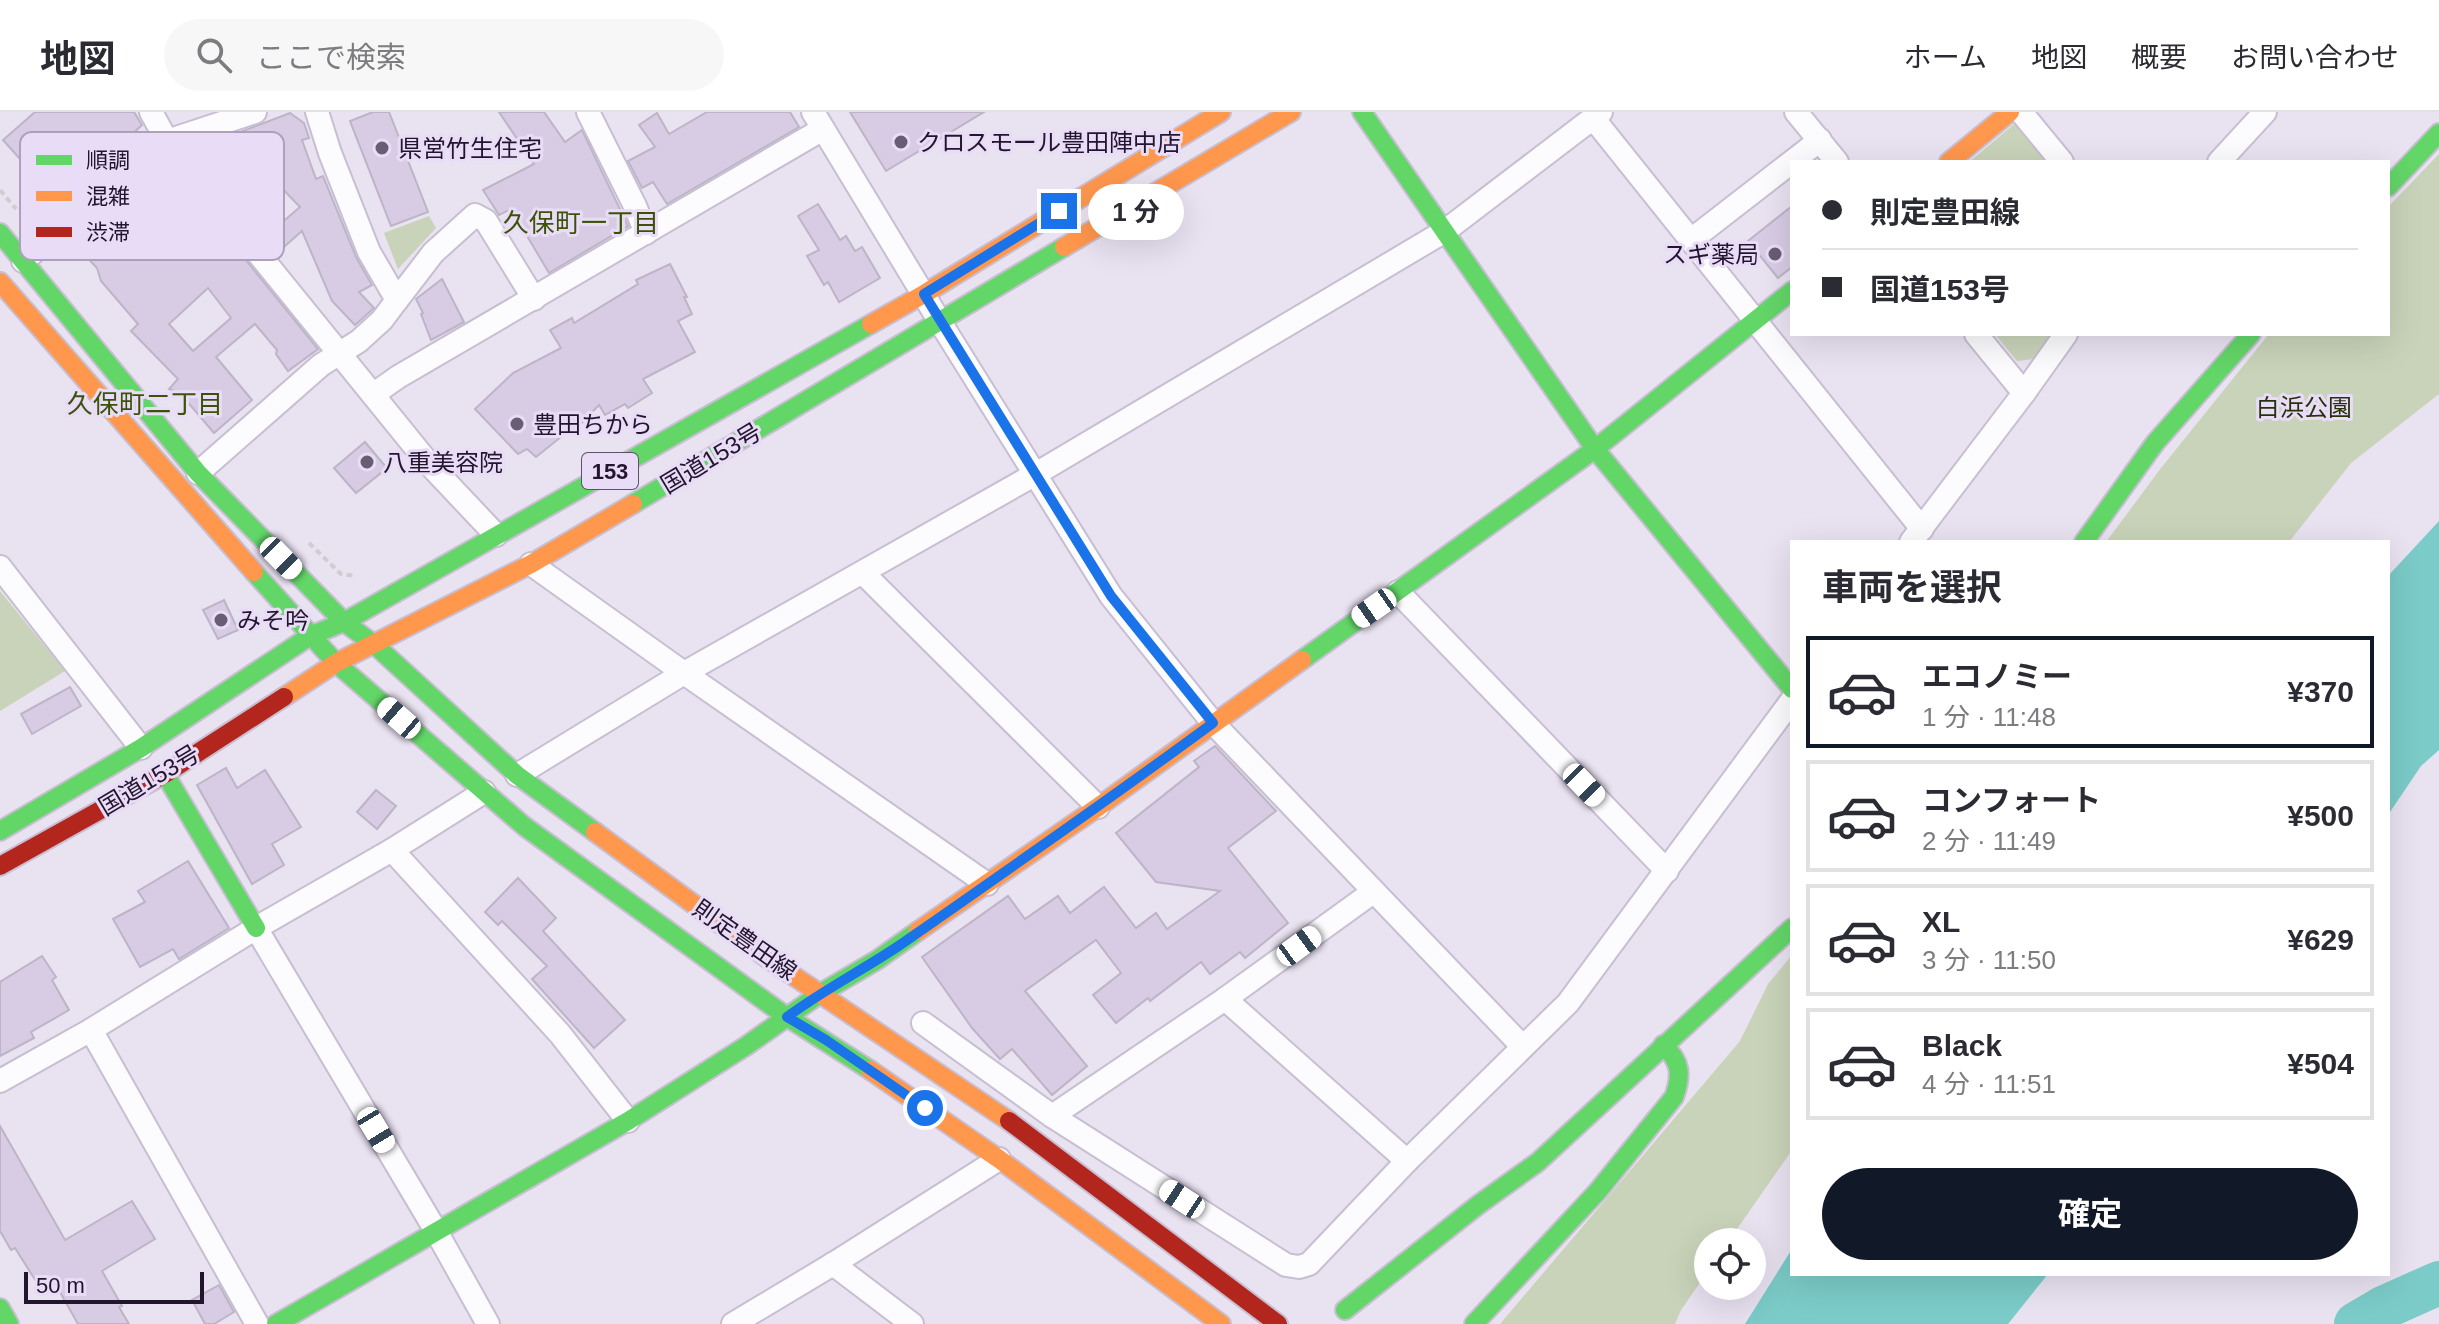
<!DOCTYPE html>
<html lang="ja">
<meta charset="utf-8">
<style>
:root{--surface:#fff;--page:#f7f7f7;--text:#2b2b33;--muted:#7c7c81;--line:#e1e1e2;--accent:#111827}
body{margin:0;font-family:Arial,"Noto Sans JP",sans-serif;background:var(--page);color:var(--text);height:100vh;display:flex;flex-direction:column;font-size:30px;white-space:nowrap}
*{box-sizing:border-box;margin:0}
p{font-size:26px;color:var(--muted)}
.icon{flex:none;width:44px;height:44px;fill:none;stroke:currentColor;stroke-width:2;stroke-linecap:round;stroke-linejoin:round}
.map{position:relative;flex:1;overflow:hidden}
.panel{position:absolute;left:1790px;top:428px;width:600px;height:736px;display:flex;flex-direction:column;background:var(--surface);border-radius:0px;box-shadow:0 8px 32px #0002}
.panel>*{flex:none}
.hud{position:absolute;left:1790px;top:48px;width:600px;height:176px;border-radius:0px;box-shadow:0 8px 32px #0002;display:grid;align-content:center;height:176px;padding:0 32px;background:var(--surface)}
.tools{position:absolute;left:1694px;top:1116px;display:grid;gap:16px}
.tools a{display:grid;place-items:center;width:72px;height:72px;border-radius:50%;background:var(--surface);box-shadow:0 8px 32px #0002;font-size:40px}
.scale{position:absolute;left:24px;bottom:20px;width:180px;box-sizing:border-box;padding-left:8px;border:4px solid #22152d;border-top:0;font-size:22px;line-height:28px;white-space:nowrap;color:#22152d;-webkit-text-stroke:6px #e9dcf7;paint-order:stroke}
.end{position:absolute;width:36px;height:36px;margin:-18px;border:10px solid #1a73e8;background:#fff;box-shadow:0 0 0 4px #fff}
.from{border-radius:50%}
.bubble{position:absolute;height:56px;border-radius:28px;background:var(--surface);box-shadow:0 8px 32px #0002;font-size:26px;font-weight:700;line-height:56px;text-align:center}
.car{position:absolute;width:24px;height:48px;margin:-24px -12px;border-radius:10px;box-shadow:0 0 6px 2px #0007;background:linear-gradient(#fff 24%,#345 0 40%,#fff 0 76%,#345 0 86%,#fff 0)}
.hud b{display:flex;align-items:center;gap:28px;height:76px;font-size:30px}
.hud b+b{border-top:2px solid var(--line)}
.hud i{width:20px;height:20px;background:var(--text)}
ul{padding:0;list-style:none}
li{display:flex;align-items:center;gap:24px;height:112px;margin:0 16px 12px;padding:0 16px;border:4px solid var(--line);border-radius:0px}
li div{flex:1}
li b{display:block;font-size:30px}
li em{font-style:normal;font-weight:700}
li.selected{border-color:var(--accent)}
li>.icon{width:72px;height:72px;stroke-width:1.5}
h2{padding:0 32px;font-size:36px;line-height:96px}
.cta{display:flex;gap:16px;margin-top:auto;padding:16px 32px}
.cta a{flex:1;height:92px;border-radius:48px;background:var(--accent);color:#fff;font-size:32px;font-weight:700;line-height:92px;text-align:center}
header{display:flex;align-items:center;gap:48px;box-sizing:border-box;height:112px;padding:0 40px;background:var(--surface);border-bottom:2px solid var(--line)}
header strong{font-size:38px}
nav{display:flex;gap:44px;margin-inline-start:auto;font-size:28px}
.search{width:560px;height:72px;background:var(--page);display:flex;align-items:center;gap:20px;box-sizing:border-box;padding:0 28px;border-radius:44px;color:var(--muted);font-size:30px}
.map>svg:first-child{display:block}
</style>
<header>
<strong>地図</strong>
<div class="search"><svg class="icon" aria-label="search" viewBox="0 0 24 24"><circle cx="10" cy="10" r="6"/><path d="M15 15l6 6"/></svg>ここで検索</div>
<nav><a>ホーム</a><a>地図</a><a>概要</a><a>お問い合わせ</a></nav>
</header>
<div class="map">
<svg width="2439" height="1212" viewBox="0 0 2439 1212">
<rect width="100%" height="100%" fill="#e9e2f1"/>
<!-- green -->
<g fill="#c9d3b9">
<path d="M2019 8 2052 50H1969Z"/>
<path d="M2439 42V282L2351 351 2289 430H2106L2161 356 2269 222H2388V95Z"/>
<path d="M429 104 436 116 398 157 384 121Z"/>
<path d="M1995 222H2051L2034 247 2017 249Z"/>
<path d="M0 479 65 559 0 599Z"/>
<path d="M1792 843V1038L1728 1130H1708V1159L1681 1198 1675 1212H1500L1740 929 1768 872Z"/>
</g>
<!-- water -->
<g fill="#7bcbc8">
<path d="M2439 409V638L2421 654 2388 703V464Z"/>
<path d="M1792 1137V1162H2048L2008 1212H1745Z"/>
</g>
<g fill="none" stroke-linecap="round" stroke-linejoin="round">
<!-- river -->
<path stroke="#7bcbc8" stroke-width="44" d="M2356 1212 2385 1195 2439 1171"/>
</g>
<!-- building -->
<g fill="#d7cce4" stroke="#bdb4c7" stroke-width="2" fill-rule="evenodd">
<path d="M35 0H134L142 13 111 42 101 32 70 60 84 75 80 79 82 82 65 96 63 94 61 95 37 69 38 67 3 28Z"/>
<path d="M373 0H389L428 100 391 114 350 9Z"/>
<path d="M499 0H544L565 30 582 18 628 114 549 161 511 97 499 103 483 78 534 52Z"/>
<path d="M707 0H790L799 15 667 92 653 70 642 76 628 49 655 35 639 13 657 1 669 22Z"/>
<path d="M850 0H984L886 59Z"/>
<path d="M290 1 304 11 309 26 302 28 316 67 323 64 356 145 372 173 359 180 374 196 355 213 332 189 302 119 276 142 264 126 300 95 276 70 271 72 266 68 236 92 194 35 222 27Z"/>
<path d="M170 92 211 138 228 126 318 237 288 259 276 242 277 238 255 212 216 245 252 288 214 321 180 281 169 277 178 267 131 219 138 212 101 169 97 156 80 138 90 125 83 117 101 102 126 131ZM208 176 231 206 193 239 169 212Z"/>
<path d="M818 92 840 128 846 124 855 139 862 135 880 166 839 190 828 170 824 173 807 144 819 138 798 104Z"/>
<path d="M1792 94V155L1778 166 1748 129Z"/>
<path d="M670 152 687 185H684L692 202 678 209 695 240 643 267 652 281 628 296 625 292 605 303 599 293 575 318 572 316 536 345 527 337 518 342 475 297 513 261 561 236 550 218 572 206 574 211 638 172 636 168Z"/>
<path d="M442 167 464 210 431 228 421 202 423 201 416 187Z"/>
<path d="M365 330 387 356 356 381 334 356Z"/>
<path d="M224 488 238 518 218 527 203 498Z"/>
<path d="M70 575 81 594 32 622 21 602Z"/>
<path d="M1215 634 1276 699 1228 736 1288 811 1245 846 1240 840 1210 862 1201 850 1150 889 1148 886 1116 911 1093 883 1121 861 1096 828 1025 879 1087 954 1052 983 1012 937 1000 947 972 916 922 845 1008 784 1025 807 1058 784 1070 801 1104 775 1136 816 1156 801 1167 817 1220 779 1156 770 1116 721 1199 655 1194 649Z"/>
<path d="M226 656 237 676 265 658 301 715 272 732 284 753 252 772 197 673Z"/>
<path d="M376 678 396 694 377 717 357 700Z"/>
<path d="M188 749 229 816 179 847 173 837 140 855 113 807 145 790 138 779Z"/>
<path d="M518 766 556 806 543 819 625 908 594 936 532 867 547 854 502 809 498 813 485 800Z"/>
<path d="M42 844 56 865 52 868 69 898 31 920 34 926 0 944V870Z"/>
<path d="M0 1014 65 1128 132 1089 155 1127 102 1159 122 1194 119 1195 129 1212H78L52 1166 39 1174 15 1136 11 1138 0 1119Z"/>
<path d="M219 1173 234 1200 214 1212H205L192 1188Z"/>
</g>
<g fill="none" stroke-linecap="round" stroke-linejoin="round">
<!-- street casing -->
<g stroke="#c8bed2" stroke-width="26">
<g id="street">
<path d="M151 0 167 29 429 352 496 423"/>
<path d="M588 0 635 94 646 121"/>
<path d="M813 0 940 210 1111 484 1213 611 1522 934"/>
<path d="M1796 0 1837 50"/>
<path d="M2021 0 2062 50"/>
<path d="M1593 6 1922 417"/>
<path d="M2219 50 2265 0"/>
<path d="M1691 128 1820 28"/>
<path d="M23 149 167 29 255 0"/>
<path d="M397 188 433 141 475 103 486 109 534 187"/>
<path d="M1976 222 2024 281"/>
<path d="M374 282 398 265 823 17"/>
<path d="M198 361 321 253 359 229 382 208 397 188 369 140 330 41 317 0"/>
<path d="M1911 430 2024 281 2066 222"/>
<path d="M531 452 684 561 987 772"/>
<path d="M0 455 141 636"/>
<path d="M863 461 1098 695"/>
<path d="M1398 480 1667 759"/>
<path d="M517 663 684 561 1034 363 1445 119 1601 0"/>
<path d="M392 738 560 922 628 1009"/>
<path d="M256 816 436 1119 488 1212"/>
<path d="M1225 887 1407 1049"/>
<path d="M923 911 1052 1004 1286 1153 1299 1155 1309 1152 1407 1049 1568 891 1792 588"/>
<path d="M91 918 257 1212"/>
<path d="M0 969 91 918 256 816 392 738 484 680"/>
<path d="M1052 1004 1225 887 1373 780"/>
<path d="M833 1152 912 1212"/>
<path d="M733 1212 833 1152 999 1047"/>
</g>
</g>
<!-- fast casing -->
<g stroke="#c8bed2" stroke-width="22">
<g id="fast">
<path d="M1362 0 1595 337 1792 577"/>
<path d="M2388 75 2439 21"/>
<path d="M0 121 198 361 344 510 375 533 517 663 595 720"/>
<path d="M633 392 1064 135"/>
<path d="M2084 430 2155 331 2251 222"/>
<path d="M254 460 336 551 524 714 787 905 870 958"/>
<path d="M1302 548 1595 337 1792 179"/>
<path d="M165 662 256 816"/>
<path d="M0 719 141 636 310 524 344 510 871 212"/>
<path d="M0 1196 9 1212"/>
<path d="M1345 1198 1478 1093 1538 1050 1792 816"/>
<path d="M276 1212 628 1009 746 934 821 881 877 848 918 819"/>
<path d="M1474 1212 1598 1079 1674 985C1682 963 1681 949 1663 933"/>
</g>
</g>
<!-- slow casing -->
<g stroke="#c8bed2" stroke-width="22">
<g id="slow">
<path d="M1949 50 2010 0"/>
<path d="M1064 135 1291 0"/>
<path d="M0 170 254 460"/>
<path d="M871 212 924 182 1221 0"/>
<path d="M284 585 336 551 531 452 633 392"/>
<path d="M595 720 770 848 1009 1009"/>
<path d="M918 819 1098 695 1302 548"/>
<path d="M870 958 999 1047 1221 1212"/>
</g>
</g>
<!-- jam casing -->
<g stroke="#c8bed2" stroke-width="22">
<g id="jam">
<path d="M0 754 165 662 284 585"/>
<path d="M1009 1009 1278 1212"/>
</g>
</g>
<!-- path -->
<g stroke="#cfccd2" stroke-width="4" stroke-dasharray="6 4" stroke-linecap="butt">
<path d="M0 78 16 97"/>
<path d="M309 431 341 462 356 464"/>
</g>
<!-- street -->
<use href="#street" stroke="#fcfbfd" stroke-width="22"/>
<!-- fast -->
<use href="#fast" stroke="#63d668" stroke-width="18"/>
<!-- slow -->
<use href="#slow" stroke="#ff974d" stroke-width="18"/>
<!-- jam -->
<use href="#jam" stroke="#b3261e" stroke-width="18"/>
</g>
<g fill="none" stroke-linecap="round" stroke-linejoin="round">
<!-- route -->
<path stroke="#1a73e8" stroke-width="10" d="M925 996 826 928 787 905C823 878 863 858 900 833 1005 760 1110 687 1213 611L1111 484 924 182 1059 99"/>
</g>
<!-- markers -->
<g fill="#685d72" stroke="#e9dcf7" stroke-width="3">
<circle cx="901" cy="30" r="8"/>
<circle cx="382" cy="36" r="8"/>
<circle cx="1775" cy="142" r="8"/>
<circle cx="517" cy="312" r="8"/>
<circle cx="367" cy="350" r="8"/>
<circle cx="221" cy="508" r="8"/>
</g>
<g text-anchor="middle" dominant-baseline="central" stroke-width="6" stroke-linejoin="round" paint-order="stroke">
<!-- shield labels -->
<rect fill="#e9dcf7" stroke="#5e516a" stroke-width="2" x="582" y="341" width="56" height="36" rx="6"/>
<g font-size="22" font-weight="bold" fill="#22152d">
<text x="610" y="359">153</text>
</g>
<!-- poi labels -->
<g font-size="24" fill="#22152d" stroke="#e9dcf7" text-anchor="start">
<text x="917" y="30">クロスモール豊田陣中店</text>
<text x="398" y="36">県営竹生住宅</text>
<text x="1759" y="142" text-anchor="end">スギ薬局</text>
<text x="533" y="312">豊田ちから</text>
<text x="383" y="350">八重美容院</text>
<text x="237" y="508">みそ吟</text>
</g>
<!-- park labels -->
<g font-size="24" fill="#25330a" stroke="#e9dcf7">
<text x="2304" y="295">白浜公園</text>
</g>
<!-- street labels -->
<g font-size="24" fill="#22152d" stroke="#e9dcf7">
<text transform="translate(711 346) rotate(-31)">国道153号</text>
<text transform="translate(149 668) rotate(-31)">国道153号</text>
<text transform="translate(745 828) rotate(35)">則定豊田線</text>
</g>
<!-- neighbourhood labels -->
<g font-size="26" fill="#3c5307" stroke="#e9dcf7">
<text x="581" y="111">久保町一丁目</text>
<text x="145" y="292">久保町二丁目</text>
</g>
</g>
<!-- legend -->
<rect x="20" y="20" width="264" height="128" rx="12" fill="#e9dcf7" stroke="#ada0ba" stroke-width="2"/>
<rect x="36" y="43" width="36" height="10" fill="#63d668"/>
<rect x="36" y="79" width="36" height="10" fill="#ff974d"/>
<rect x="36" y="115" width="36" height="10" fill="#b3261e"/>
<g font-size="22" fill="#22152d">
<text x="86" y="56">順調</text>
<text x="86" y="92">混雑</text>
<text x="86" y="128">渋滞</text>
</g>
</svg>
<div class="tools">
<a><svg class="icon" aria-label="locate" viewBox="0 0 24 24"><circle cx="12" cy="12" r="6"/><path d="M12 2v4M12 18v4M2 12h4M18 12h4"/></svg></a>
</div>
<div class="scale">50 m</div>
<i class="end from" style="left:925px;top:996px"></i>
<i class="end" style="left:1059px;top:99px"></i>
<div class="bubble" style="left:1088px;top:72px;width:96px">1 分</div>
<i class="car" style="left:281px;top:446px;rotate:135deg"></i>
<i class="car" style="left:1374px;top:496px;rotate:235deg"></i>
<i class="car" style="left:399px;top:606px;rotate:311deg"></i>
<i class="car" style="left:1584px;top:673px;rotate:136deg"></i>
<i class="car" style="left:1299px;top:834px;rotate:54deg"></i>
<i class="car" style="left:376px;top:1018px;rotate:149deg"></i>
<i class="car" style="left:1182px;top:1087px;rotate:303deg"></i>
<div class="hud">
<b><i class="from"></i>則定豊田線</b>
<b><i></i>国道153号</b>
</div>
<section class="panel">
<h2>車両を選択</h2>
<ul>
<li class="selected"><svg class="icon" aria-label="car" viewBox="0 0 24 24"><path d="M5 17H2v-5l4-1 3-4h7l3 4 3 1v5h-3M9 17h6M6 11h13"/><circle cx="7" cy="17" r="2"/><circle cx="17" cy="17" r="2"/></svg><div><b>エコノミー</b><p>1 分 · 11:48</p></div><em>¥370</em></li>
<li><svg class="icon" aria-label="car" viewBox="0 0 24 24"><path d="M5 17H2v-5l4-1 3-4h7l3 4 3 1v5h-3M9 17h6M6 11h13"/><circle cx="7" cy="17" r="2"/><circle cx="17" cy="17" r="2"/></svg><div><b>コンフォート</b><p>2 分 · 11:49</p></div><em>¥500</em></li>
<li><svg class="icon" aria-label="car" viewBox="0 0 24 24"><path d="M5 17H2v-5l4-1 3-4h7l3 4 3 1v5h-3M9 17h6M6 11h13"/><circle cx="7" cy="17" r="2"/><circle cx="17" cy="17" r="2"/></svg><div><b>XL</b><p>3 分 · 11:50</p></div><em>¥629</em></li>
<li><svg class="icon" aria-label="car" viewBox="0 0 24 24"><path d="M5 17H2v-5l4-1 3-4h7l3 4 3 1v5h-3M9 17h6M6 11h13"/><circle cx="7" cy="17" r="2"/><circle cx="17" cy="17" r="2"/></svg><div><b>Black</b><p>4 分 · 11:51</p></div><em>¥504</em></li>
</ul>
<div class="cta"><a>確定</a></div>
</section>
</div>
